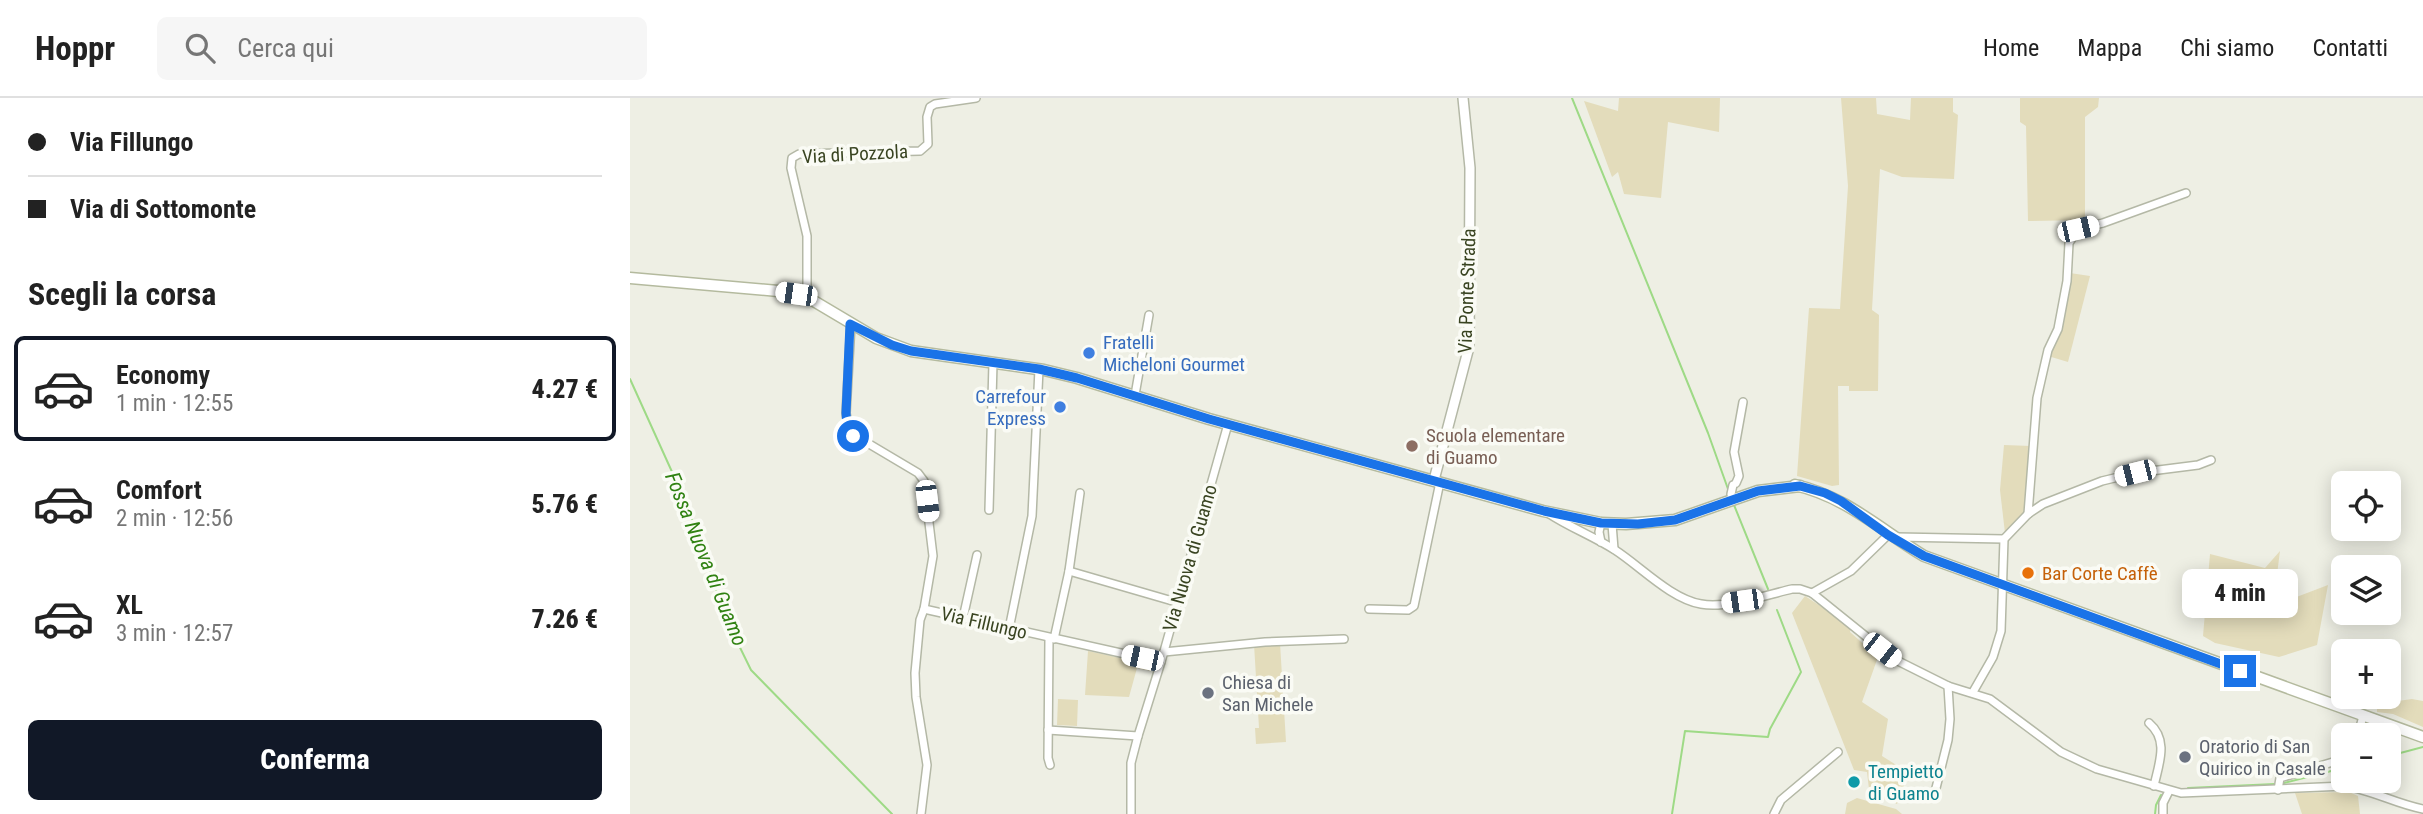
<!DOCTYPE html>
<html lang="it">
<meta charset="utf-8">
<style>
:root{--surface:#fff;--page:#f6f6f6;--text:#222;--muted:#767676;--line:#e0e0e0;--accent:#111827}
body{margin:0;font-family:"Roboto Condensed",sans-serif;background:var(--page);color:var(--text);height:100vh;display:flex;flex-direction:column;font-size:26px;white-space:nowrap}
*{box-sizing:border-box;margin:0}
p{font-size:23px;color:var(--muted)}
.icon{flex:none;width:38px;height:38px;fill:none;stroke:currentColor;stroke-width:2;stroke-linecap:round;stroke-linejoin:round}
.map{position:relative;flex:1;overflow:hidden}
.side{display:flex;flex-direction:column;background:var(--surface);width:630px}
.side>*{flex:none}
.hud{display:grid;align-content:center;height:154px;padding:0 28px;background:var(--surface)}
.tools{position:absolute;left:1701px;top:373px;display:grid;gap:14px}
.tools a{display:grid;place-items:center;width:70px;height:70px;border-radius:10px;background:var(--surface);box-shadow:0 4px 18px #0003;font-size:35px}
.end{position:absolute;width:32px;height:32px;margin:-16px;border:9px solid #1a73e8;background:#fff;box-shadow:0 0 0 4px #fff}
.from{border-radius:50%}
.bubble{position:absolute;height:49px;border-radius:10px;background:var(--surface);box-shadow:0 4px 18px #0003;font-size:23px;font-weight:800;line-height:49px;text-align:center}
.car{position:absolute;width:21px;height:42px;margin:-21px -10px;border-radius:9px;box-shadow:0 0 5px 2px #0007;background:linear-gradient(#fff 24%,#345 0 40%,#fff 0 76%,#345 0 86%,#fff 0)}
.hud b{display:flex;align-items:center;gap:24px;height:66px;font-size:26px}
.hud b+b{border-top:2px solid var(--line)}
.hud i{width:18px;height:18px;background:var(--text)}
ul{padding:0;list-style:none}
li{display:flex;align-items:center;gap:21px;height:105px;margin:0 14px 10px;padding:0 14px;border:4px solid transparent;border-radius:10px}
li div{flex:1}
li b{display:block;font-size:26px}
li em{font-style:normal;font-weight:800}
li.active{border-color:var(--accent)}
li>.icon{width:63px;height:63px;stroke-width:1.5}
h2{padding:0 28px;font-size:32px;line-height:84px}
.action{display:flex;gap:14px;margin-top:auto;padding:14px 28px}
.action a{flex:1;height:80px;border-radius:10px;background:var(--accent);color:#fff;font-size:28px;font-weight:800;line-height:80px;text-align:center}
header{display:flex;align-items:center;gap:42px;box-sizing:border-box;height:98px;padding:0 35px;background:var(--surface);border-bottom:2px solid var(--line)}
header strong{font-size:33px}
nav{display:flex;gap:38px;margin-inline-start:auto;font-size:24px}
.search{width:490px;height:63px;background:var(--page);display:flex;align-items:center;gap:18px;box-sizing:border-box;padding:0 24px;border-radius:10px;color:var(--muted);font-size:26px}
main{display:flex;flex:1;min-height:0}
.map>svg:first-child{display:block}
</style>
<header>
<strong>Hoppr</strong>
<div class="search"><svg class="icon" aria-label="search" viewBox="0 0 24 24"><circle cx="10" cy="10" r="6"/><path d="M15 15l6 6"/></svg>Cerca qui</div>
<nav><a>Home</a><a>Mappa</a><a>Chi siamo</a><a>Contatti</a></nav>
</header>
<main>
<section class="side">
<div class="hud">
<b><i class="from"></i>Via Fillungo</b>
<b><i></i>Via di Sottomonte</b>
</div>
<h2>Scegli la corsa</h2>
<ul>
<li class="active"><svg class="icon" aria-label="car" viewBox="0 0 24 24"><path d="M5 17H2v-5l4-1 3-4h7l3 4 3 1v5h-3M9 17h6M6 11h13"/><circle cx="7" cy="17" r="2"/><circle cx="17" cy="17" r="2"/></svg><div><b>Economy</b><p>1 min · 12:55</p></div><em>4.27 €</em></li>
<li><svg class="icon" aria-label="car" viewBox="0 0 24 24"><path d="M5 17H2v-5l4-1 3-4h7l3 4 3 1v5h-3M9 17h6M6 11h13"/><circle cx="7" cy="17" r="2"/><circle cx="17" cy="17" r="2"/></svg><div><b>Comfort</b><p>2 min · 12:56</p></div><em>5.76 €</em></li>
<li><svg class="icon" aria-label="car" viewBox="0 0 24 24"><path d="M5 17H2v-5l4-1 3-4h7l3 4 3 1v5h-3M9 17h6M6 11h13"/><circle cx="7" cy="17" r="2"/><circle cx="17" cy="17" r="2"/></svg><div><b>XL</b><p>3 min · 12:57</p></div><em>7.26 €</em></li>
</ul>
<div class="action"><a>Conferma</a></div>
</section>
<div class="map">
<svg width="1793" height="716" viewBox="0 0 1793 716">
<rect width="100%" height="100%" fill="#eeefe4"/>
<!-- green -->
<g fill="#e3dcbb">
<path d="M989 0H1090L1089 34 1038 24 1031 100 994 96 988 74 982 79 954 3 988 13Z"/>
<path d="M1211 0H1246L1247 16 1280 22 1281 0H1323V14L1328 17 1324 81 1272 79 1250 71 1242 212 1249 217 1248 293H1219V288H1208L1209 387 1202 388 1167 378 1179 210 1210 211 1218 88Z"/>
<path d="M1390 0H1469L1468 9 1455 19V122L1398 123 1396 28 1390 24Z"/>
<path d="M1440 175 1460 178 1438 264 1418 258Z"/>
<path d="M1374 347 1401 348 1398 412 1375 435 1370 392Z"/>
<path d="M1650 453 1643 508 1698 487 1687 547 1649 559 1585 545 1573 538 1580 456 1635 470Z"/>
<path d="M1175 498 1221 528 1220 534 1248 559 1232 604 1258 621 1252 658 1279 675 1267 706 1239 691 1237 674 1224 672 1162 515Z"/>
<path d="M650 545 656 644 626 646 625 630H629L624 546Z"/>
<path d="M458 553 523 567 521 573 507 570 499 599 455 597Z"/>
<path d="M428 601 448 602 447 628 427 627Z"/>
<path d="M1782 601 1793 603V629L1763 616 1747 614V606Z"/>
<path d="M1719 694 1728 698 1730 716H1672L1665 695Z"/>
<path d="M1227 700 1266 711 1272 716H1215L1217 705Z"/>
</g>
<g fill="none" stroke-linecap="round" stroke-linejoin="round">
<!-- stream -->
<g stroke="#9eda86" stroke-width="2">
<path d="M942 0 1078 335 1098 391"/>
<path d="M0 281 57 407 97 523 121 572 262 716"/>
<path d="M1104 407 1138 491"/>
<path d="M1759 658 1793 649"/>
<path d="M1650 686 1713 670"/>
<path d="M1558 690 1645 686"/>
<path d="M1042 716 1055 633 1138 639 1140 631 1171 574 1147 512"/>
<path d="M1525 716 1526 707 1531 697"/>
</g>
<!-- minor casing -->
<g stroke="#b4b8a6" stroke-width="10">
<g id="minor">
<path d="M177 199V138L161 70 162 60 169 56 290 53 298 46 297 19 300 9 305 6 346 0"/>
<path d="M221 226 216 315 219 334 288 375 294 383 303 458 294 511 531 564"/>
<path d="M505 297 519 217"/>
<path d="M1106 385 1109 378 1104 354 1113 304"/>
<path d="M1101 396 1103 387"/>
<path d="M359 412 363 265"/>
<path d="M918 415C939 429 963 438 985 452 1010 468 1041 501 1071 506 1096 511 1136 497 1162 491H1170L1182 495 1264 561 1318 588 1360 601 1431 654 1467 671 1551 695 1715 688C1742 692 1766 706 1793 711"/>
<path d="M1398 416 1407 300 1418 252 1428 231 1437 183 1439 145 1448 131 1473 125 1556 95"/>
<path d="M982 426 984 451"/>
<path d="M1267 439 1374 441"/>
<path d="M971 444 969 434 971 425"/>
<path d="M439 473 546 504"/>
<path d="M1182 495 1221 473 1258 437"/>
<path d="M739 511 778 512 784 508 810 384"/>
<path d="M333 520 347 457"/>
<path d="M379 531 402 418 409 271"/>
<path d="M419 541 418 660 420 667"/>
<path d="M424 541 439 473 450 395"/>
<path d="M534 554 635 544 714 541"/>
<path d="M1343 594 1363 559 1371 533 1374 441 1398 416 1413 406 1472 383 1505 375 1568 367 1581 362"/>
<path d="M1519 625C1539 642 1529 665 1524 688"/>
<path d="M418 632 508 638"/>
<path d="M1728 637 1733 618"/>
<path d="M1648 692 1650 680 1713 661"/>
<path d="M1305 694 1318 642 1320 621 1318 588"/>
<path d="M291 716 297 667 286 599 285 575 290 522 294 511"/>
<path d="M501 716V665L508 638 531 564 598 326"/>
<path d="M1144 716 1151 702 1208 654"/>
<path d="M1533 716V705L1539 693"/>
</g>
</g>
<!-- tertiary casing -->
<g stroke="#b4b8a6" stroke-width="12">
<path id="tertiary" d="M804 382 839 249 840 70 833 0"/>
</g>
<!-- secondary casing -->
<g stroke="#b4ba9e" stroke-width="13">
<g id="secondary">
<path d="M0 180 148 193 177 199 246 240 281 253 414 272 447 280 579 321 913 413 971 425 996 426 1045 422 1128 393 1170 388"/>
<path d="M1165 387C1215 398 1251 432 1294 458L1793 639"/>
</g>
</g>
<!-- minor -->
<use href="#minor" stroke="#fff" stroke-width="7"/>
<!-- tertiary -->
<use href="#tertiary" stroke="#fff" stroke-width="9"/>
<!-- secondary -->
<use href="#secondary" stroke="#fff" stroke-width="10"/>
</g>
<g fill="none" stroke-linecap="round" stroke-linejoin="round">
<!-- route -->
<path stroke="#1a73e8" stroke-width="9" d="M223 338 217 328 216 315 220 226 262 247 281 253 409 271 447 280 579 321 914 413 971 425 1008 426 1045 422 1128 393 1170 388 1195 395 1211 403 1258 437 1294 458 1610 573"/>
</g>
<!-- markers -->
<g fill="#3f7fe0" stroke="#fafbf5" stroke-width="2.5">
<circle cx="459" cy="255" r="7"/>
<circle cx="430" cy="309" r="7"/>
</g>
<circle fill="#8d6e63" stroke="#fafbf5" stroke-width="2.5" cx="782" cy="348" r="7"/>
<circle fill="#e8710a" stroke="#fafbf5" stroke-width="2.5" cx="1398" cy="475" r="7"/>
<g fill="#6b7280" stroke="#fafbf5" stroke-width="2.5">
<circle cx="578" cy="595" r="7"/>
<circle cx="1555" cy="659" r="7"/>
</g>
<circle fill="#0f9aa8" stroke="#fafbf5" stroke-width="2.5" cx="1224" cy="684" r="7"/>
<g text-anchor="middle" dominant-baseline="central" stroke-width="7" stroke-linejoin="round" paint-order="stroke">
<!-- street labels -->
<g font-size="19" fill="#394421" stroke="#fafbf5">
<text transform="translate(225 56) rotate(-3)">Via di Pozzola</text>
<text transform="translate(837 193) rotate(-88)">Via Ponte Strada</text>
<text transform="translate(560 460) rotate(-74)">Via Nuova di Guamo</text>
<text transform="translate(354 525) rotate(13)">Via Fillungo</text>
</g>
<!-- shop labels -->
<g font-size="19" fill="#366cbe" stroke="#fafbf5" text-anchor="start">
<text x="473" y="244">Fratelli<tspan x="473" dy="22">Micheloni Gourmet</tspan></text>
<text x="416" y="298" text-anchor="end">Carrefour<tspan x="416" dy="22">Express</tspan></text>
</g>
<!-- education labels -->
<g font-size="19" fill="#785e54" stroke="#fafbf5" text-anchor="start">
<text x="796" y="337">Scuola elementare<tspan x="796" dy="22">di Guamo</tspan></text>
</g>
<!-- food labels -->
<g font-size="19" fill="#c56008" stroke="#fafbf5" text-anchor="start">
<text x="1412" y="475">Bar Corte Caffè</text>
</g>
<!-- worship labels -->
<g font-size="19" fill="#5b616d" stroke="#fafbf5" text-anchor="start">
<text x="592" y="584">Chiesa di<tspan x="592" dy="22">San Michele</tspan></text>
<text x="1569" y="648">Oratorio di San<tspan x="1569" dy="22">Quirico in Casale</tspan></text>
</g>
<!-- culture labels -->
<g font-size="19" fill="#0d838f" stroke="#fafbf5" text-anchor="start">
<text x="1238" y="673">Tempietto<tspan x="1238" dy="22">di Guamo</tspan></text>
</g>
<!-- water labels -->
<g font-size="21" font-style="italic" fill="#308212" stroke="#fafbf5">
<text transform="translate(76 461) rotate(68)">Fossa Nuova di Guamo</text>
</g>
</g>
</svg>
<div class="tools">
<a><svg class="icon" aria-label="locate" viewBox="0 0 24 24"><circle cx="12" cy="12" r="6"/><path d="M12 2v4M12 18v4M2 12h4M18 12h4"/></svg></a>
<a><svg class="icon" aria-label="layers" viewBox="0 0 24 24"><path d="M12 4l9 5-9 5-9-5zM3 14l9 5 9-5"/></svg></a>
<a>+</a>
<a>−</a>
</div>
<i class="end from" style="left:223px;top:338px"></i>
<i class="end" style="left:1610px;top:573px"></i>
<div class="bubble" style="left:1552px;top:471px;width:116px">4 min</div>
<i class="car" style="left:1448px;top:131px;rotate:77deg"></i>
<i class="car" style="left:166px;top:196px;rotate:278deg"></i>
<i class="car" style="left:1505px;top:375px;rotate:256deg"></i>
<i class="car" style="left:297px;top:403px;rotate:173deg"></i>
<i class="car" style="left:1112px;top:503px;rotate:262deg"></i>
<i class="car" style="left:1252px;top:552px;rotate:128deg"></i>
<i class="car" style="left:512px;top:560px;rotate:282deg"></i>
</div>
</main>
